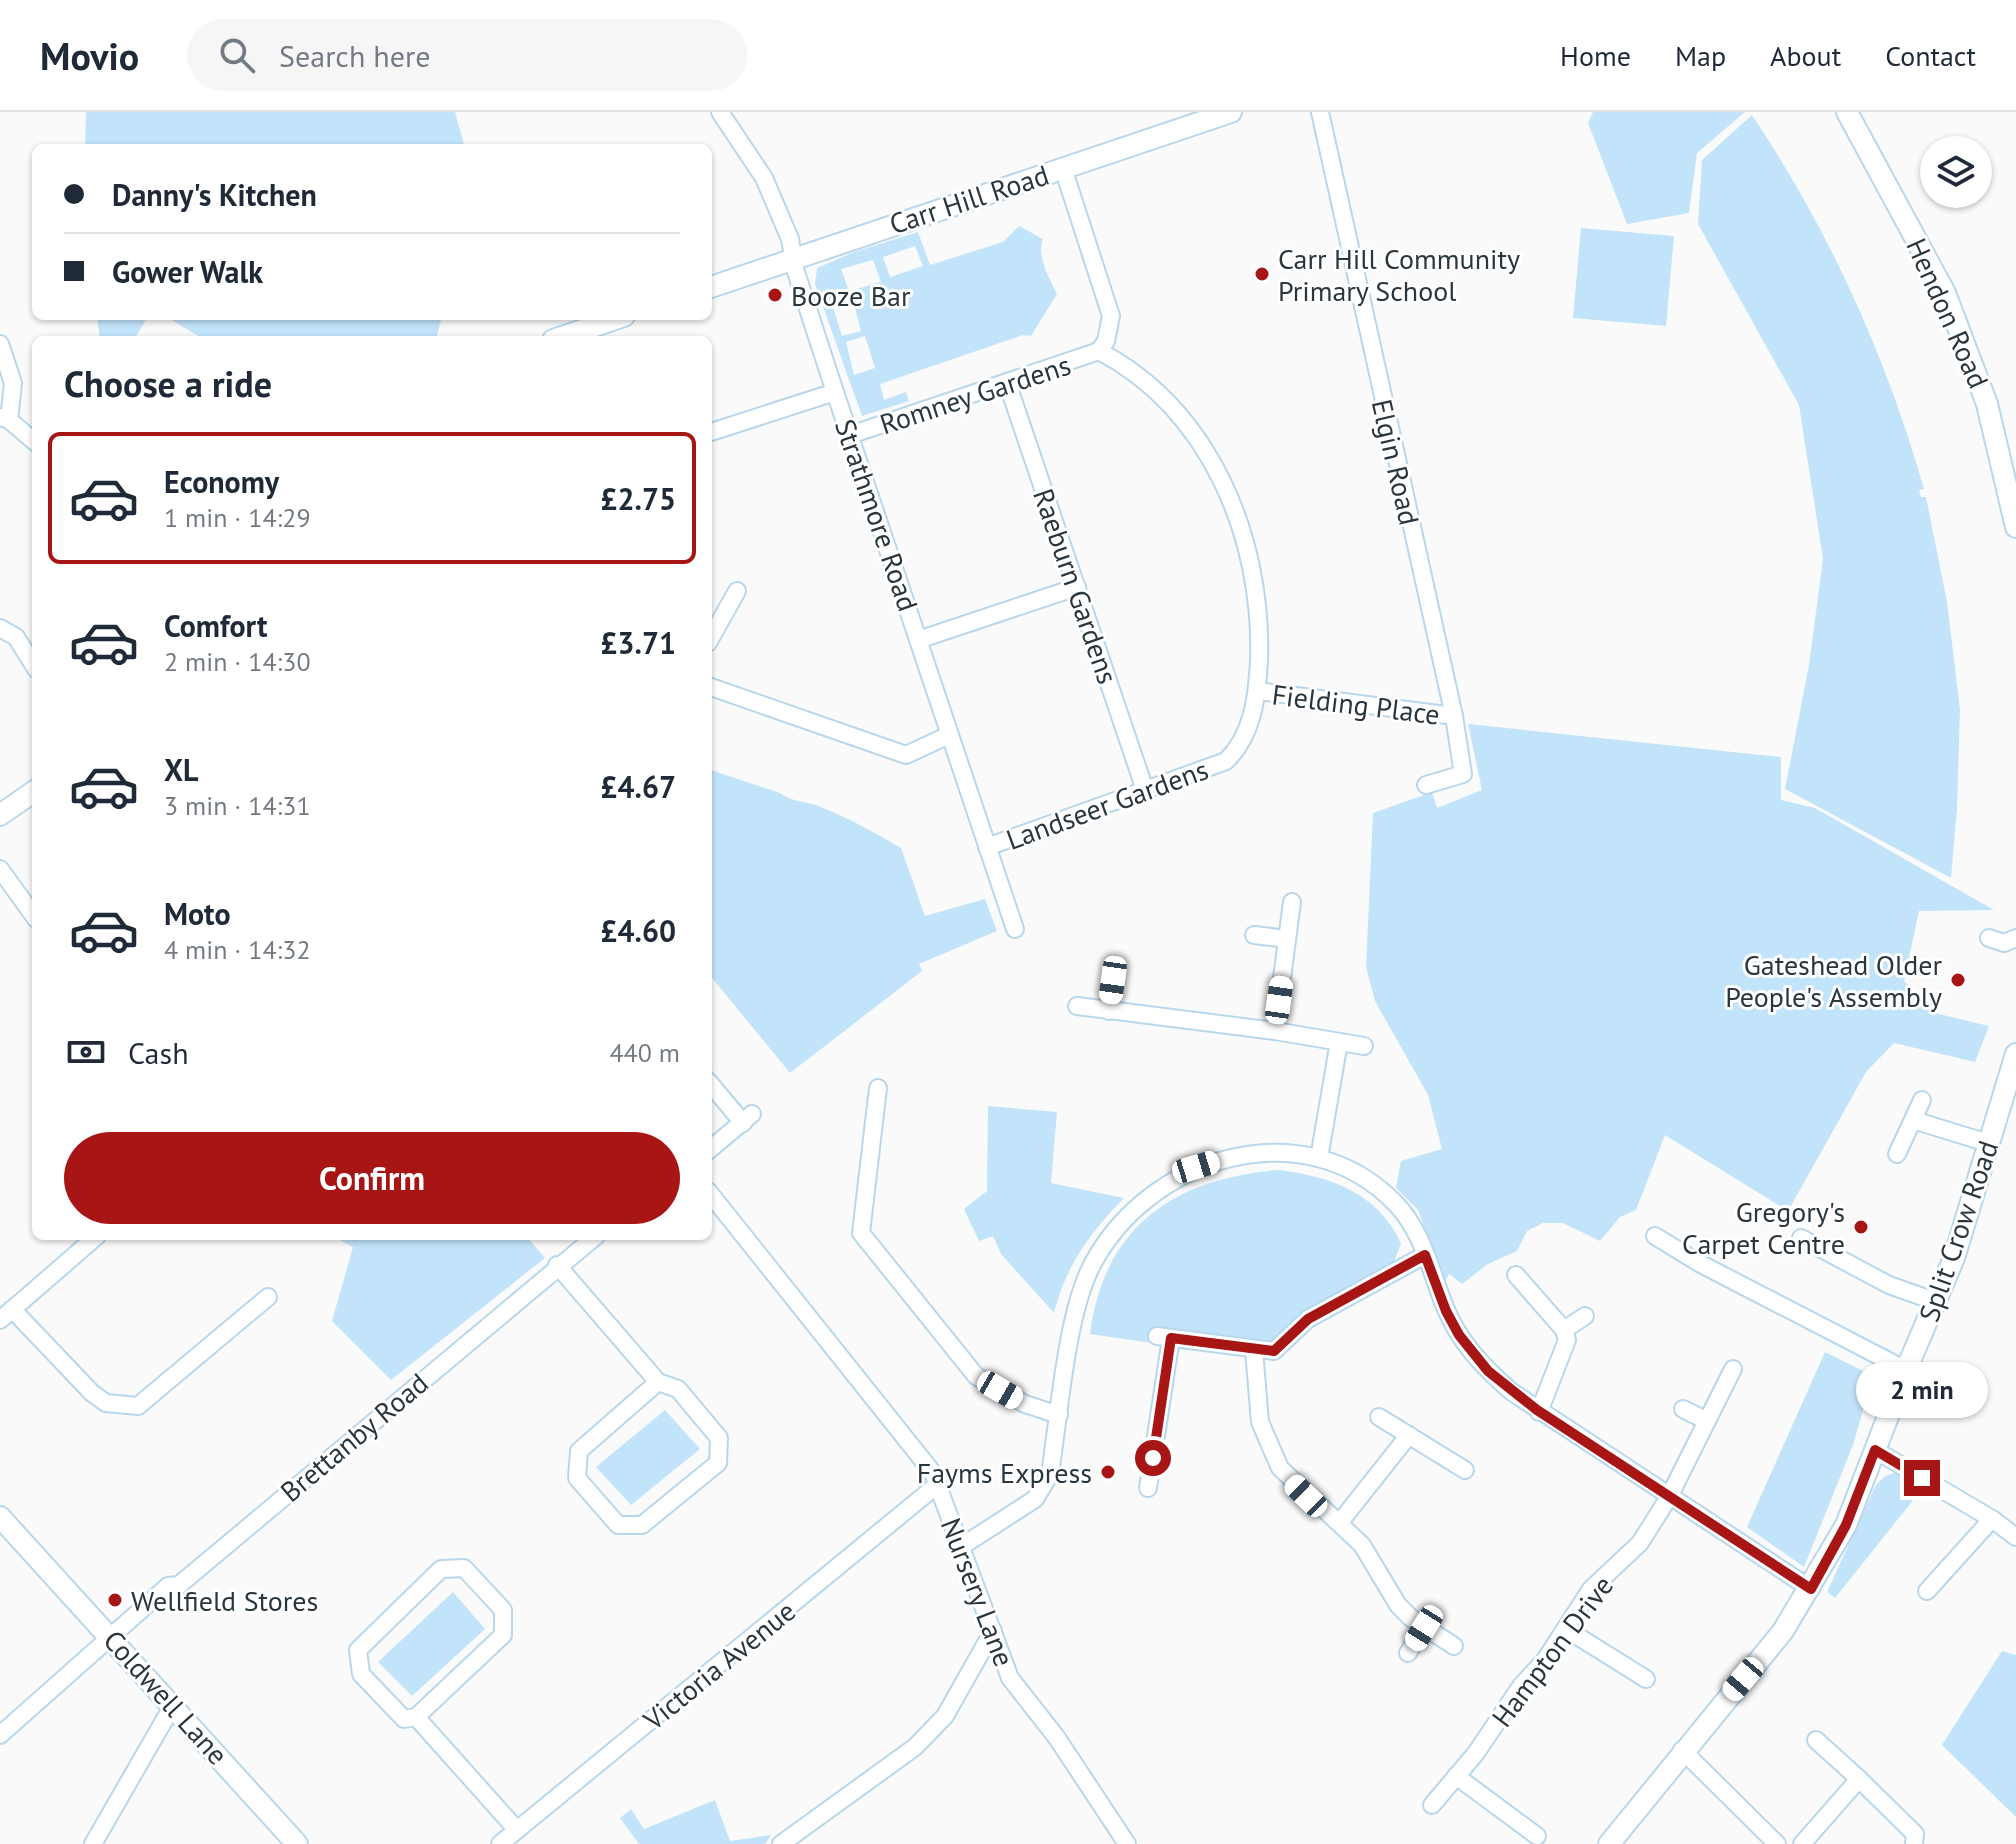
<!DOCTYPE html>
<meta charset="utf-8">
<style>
:root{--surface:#fff;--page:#f6f6f7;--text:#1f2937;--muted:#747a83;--line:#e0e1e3;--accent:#a81515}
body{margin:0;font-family:"PT Sans",sans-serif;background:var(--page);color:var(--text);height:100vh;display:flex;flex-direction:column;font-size:30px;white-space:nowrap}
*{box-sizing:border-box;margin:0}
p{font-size:26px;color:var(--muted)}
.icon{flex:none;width:44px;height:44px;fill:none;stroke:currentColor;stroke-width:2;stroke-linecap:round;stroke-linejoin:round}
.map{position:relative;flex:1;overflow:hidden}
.details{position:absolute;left:32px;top:224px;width:680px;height:904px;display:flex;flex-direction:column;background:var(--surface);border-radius:12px;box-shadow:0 2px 6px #0004}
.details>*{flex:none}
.hud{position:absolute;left:32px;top:32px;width:680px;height:176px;border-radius:12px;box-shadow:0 2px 6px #0004;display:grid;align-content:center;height:176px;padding:0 32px;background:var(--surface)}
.fabs{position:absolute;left:1920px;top:24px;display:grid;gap:16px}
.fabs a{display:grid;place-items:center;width:72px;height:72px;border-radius:50%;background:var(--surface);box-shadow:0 2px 6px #0004;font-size:40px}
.end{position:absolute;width:36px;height:36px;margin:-18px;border:10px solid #a81515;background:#fff;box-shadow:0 0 0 4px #fff}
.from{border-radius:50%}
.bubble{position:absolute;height:56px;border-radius:28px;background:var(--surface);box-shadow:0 2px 6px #0004;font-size:26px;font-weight:800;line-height:56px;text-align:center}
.car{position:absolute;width:24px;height:48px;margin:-24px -12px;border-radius:10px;box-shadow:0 0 6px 2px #0007;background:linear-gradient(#fff 24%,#345 0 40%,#fff 0 76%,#345 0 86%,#fff 0)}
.hud b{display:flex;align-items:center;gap:28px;height:76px;font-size:30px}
.hud b+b{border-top:2px solid var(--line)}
.hud i{width:20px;height:20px;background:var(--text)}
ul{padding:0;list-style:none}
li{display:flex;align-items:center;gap:24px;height:132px;margin:0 16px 12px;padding:0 16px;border:4px solid transparent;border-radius:12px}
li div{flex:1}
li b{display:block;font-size:30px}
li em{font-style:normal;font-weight:800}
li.on{border-color:var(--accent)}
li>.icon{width:72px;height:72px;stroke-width:1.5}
h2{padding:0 32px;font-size:36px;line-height:96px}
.pay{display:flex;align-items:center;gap:20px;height:88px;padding:0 32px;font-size:30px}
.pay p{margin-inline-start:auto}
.action{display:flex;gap:16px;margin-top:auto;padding:16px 32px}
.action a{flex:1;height:92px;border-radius:48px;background:var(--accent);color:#fff;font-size:32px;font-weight:800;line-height:92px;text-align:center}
header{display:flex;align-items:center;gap:48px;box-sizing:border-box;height:112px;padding:0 40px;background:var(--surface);border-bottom:2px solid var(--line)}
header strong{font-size:38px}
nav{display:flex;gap:44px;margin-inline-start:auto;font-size:28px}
.search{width:560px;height:72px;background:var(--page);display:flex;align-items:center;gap:20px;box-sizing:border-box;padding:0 28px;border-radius:44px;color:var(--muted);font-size:30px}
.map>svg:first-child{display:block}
</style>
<header>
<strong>Movio</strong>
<div class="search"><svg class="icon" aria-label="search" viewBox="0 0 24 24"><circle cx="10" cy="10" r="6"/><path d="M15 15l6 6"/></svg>Search here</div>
<nav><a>Home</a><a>Map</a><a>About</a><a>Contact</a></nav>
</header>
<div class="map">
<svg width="2016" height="1732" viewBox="0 0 2016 1732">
<rect width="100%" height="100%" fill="#fafafa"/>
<!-- green -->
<g fill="#c2e4fb" fill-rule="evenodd">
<path d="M86 0H455L465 36H85Z"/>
<path d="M1593 0H1745L1697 41 1689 101 1627 112 1588 11Z"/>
<path d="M1752 3C1829 118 1886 244 1924 377L1919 378 1921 385H1926L1947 490 1960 598 1957 696 1951 766 1785 677 1809 553 1823 447 1799 293 1698 112 1702 48Z"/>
<path d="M1019 114 1043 127C1036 143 1049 166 1057 182L1031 224 1023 223 880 272 884 288 906 280 909 289 862 304 815 172 817 156 854 140 918 120 930 153 1003 130ZM915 134 923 154 890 165 883 145ZM873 148 881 170 849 179 841 157ZM852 185 861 219 842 224 832 192ZM865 224 875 256 854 263 846 230Z"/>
<path d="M1581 116 1674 124 1666 214 1573 206Z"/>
<path d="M97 204H148L134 228H100Z"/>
<path d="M165 204H442L436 228H205Z"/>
<path d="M1468 612 1781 645V688L1815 696 1994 798 1919 799 1904 869 1939 902 1989 914 1975 950 1894 931 1866 960 1788 1099 1665 1023 1636 1098 1620 1105 1600 1129 1563 1111H1543L1527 1119 1517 1139 1488 1152 1462 1172 1449 1162 1444 1171 1418 1098 1396 1076 1401 1049 1442 1037 1428 983 1375 889 1366 855 1373 701 1432 680 1437 696 1482 678Z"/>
<path d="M708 657 780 681C793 691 807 689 821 695 849 706 875 721 901 736L925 804 985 787 997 819 919 852 922 859 790 961 708 861Z"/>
<path d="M988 994 1057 1000 1051 1071 1124 1086C1090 1121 1066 1153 1054 1201L1001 1142 993 1124 979 1129 964 1097 987 1079Z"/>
<path d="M1278 1058C1330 1064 1378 1081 1401 1131L1394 1150 1305 1198 1271 1234 1154 1218 1152 1231 1090 1222C1104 1113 1175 1067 1278 1058Z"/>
<path d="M332 1124H526L545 1146 391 1268 332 1209 353 1135Z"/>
<path d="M1825 1240 1873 1264 1853 1333 1804 1455 1747 1415Z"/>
<path d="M665 1298 700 1337 631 1393 596 1355Z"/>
<path d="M1898 1360 1922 1377 1835 1486 1827 1480 1876 1373 1885 1364Z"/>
<path d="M453 1480 485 1517 412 1584 378 1550Z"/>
<path d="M2002 1539 2016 1543V1705L1942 1633Z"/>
<path d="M715 1688 730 1729 771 1723 765 1732H639L620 1706 631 1697 644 1717Z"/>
</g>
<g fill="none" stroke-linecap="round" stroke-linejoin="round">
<!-- minor casing -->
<g stroke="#b9d7eb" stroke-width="20">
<g id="minor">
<path d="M720 0 764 66 790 127 795 157 835 280 1015 817"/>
<path d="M1320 0 1454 604 1463 662 1426 673"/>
<path d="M0 232 13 271 9 308"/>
<path d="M1007 270 1145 678"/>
<path d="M0 305 9 308 36 331"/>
<path d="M708 321 835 280"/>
<path d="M850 323 1099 239"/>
<path d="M0 516 16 525 36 557"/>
<path d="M918 528 1077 475"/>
<path d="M708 531 737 479"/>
<path d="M708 574 906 643 949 623"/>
<path d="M1258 579 1454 604"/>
<path d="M987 735 1226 649C1253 623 1257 585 1259 548 1263 427 1211 298 1099 239L1106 229 1111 204 1063 56"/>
<path d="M0 757 36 807"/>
<path d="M1254 823 1287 827"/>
<path d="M1989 826 2004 831 2016 826"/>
<path d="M1077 894 1275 919 1364 934"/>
<path d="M1109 899 1113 868"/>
<path d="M1275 919 1292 790"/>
<path d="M708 969 743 1011"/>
<path d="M878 976 861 1121 976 1264 1025 1292 1059 1303"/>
<path d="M1913 1008 1988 1031"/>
<path d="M708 1039 752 1002"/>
<path d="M1897 1042 1922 988"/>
<path d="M1319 1046 1339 930"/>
<path d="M708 1079 933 1361 1010 1566 1057 1626 1127 1732"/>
<path d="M1655 1124 1699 1151 1906 1258"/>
<path d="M1801 1126 1889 1173 1937 1190"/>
<path d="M557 1153 658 1270 678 1277 719 1326 718 1351 642 1413H618L577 1366 579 1339 658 1270"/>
<path d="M1516 1163 1564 1218 1567 1228 1539 1300"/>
<path d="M12 1197 92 1281 106 1291 138 1294 268 1185"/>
<path d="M0 1208 97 1124"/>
<path d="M1564 1218 1585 1204"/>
<path d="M1157 1224 1274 1239 1308 1207 1425 1143"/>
<path d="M1254 1238 1260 1310 1280 1356 1362 1433 1398 1493 1411 1506 1454 1534"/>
<path d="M1683 1297 1707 1309"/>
<path d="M1379 1305 1465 1358"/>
<path d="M1875 1338 1992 1407 2016 1425"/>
<path d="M1148 1376 1171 1226"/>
<path d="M1340 1410 1409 1323"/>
<path d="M962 1434 1035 1387 1050 1362C1059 1304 1066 1205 1091 1155 1147 1045 1304 996 1396 1092 1423 1120 1431 1161 1445 1195 1459 1230 1484 1256 1512 1280L1811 1477"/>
<path d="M1927 1479 1992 1407"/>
<path d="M1566 1517 1646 1567"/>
<path d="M1408 1541 1424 1516"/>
<path d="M416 1605 503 1523V1498L464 1456 441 1457 358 1538 361 1562 404 1607 416 1605 517 1718"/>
<path d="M0 1623 168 1474 179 1473 596 1124"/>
<path d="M1816 1628 1859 1667"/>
<path d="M1682 1638 1777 1732"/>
<path d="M1456 1664 1537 1724"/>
<path d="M1432 1693 1476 1641 1521 1574 1545 1548 1591 1477 1640 1431 1669 1385 1733 1257"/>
<path d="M93 1732 173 1593"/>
<path d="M500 1732 937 1373"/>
<path d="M781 1732 915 1635 945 1604 993 1519"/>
<path d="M1802 1732 1859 1667 1915 1722 1914 1732"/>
</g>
</g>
<!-- tertiary casing -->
<g stroke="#b9d7eb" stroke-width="24">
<g id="tertiary">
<path d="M1847 0 1945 181 1987 292 2016 415"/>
<path d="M708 176 1231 0"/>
<path d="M553 228 624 204"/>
<path d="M0 703 36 678"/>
<path d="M0 1405 297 1732"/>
<path d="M1609 1732 1783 1519 1846 1413 1906 1258 1954 1146 2016 942"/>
</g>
</g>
<!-- minor -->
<use href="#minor" stroke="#fff" stroke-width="16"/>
<!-- tertiary -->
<use href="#tertiary" stroke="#fff" stroke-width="20"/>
</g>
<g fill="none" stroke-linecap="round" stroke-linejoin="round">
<!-- route -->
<path stroke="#a81515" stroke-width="10" d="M1153 1346 1171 1226 1274 1239 1308 1207 1425 1143 1446 1199 1459 1223 1488 1259 1537 1298 1811 1477 1846 1413 1875 1338 1922 1366"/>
</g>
<!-- markers -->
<g fill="#a81515" stroke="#fff" stroke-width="3">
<circle cx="1262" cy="162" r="8"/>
<circle cx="775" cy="183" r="8"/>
<circle cx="1958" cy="868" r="8"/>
<circle cx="1861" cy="1115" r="8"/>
<circle cx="1108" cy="1360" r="8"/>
<circle cx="115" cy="1488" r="8"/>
</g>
<g text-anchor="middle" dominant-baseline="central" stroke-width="6" stroke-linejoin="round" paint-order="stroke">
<!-- street labels -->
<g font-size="28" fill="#2a363e" stroke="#fff">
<text transform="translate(969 87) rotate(-18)">Carr Hill Road</text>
<text transform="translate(1948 201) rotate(66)">Hendon Road</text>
<text transform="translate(975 282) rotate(-18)">Romney Gardens</text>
<text transform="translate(1396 350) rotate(77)">Elgin Road</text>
<text transform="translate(877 403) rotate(71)">Strathmore Road</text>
<text transform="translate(1076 474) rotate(71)">Raeburn Gardens</text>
<text transform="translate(1356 592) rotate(7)">Fielding Place</text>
<text transform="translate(1107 692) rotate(-20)">Landseer Gardens</text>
<text transform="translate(1958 1119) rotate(-71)">Split Crow Road</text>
<text transform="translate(354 1325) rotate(-40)">Brettanby Road</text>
<text transform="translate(978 1480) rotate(69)">Nursery Lane</text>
<text transform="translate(1552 1539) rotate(-53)">Hampton Drive</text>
<text transform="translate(719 1553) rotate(-39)">Victoria Avenue</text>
<text transform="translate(166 1585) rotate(48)">Coldwell Lane</text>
</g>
<!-- poi labels -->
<g font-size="28" fill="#2a363e" stroke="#fff" text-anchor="start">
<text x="1278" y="146">Carr Hill Community<tspan x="1278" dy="32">Primary School</tspan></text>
<text x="791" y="183">Booze Bar</text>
<text x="1942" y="852" text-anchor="end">Gateshead Older<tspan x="1942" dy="32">People's Assembly</tspan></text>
<text x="1845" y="1099" text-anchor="end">Gregory's<tspan x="1845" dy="32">Carpet Centre</tspan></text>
<text x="1092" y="1360" text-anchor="end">Fayms Express</text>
<text x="131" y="1488">Wellfield Stores</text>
</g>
</g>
</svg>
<div class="fabs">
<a><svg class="icon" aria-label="layers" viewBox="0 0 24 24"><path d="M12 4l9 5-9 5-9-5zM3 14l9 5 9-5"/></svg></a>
</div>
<i class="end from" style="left:1153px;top:1346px"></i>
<i class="end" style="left:1922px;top:1366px"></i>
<div class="bubble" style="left:1856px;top:1250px;width:132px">2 min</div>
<i class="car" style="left:1113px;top:868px;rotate:188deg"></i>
<i class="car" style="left:1279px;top:888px;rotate:8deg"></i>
<i class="car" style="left:1196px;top:1055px;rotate:73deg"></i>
<i class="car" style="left:1000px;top:1278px;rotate:120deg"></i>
<i class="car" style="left:1306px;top:1384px;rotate:314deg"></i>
<i class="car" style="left:1424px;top:1516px;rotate:212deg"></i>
<i class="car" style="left:1743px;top:1567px;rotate:220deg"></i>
<div class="hud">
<b><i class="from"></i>Danny's Kitchen</b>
<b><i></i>Gower Walk</b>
</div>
<section class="details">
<h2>Choose a ride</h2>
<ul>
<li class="on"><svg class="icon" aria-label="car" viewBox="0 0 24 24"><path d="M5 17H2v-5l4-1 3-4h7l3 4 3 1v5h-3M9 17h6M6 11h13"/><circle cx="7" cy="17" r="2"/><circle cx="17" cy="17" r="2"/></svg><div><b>Economy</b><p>1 min · 14:29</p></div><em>£2.75</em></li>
<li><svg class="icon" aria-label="car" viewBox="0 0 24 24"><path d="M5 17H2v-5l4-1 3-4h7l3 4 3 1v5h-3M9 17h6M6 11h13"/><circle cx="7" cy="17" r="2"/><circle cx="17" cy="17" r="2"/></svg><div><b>Comfort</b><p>2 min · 14:30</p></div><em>£3.71</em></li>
<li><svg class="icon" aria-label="car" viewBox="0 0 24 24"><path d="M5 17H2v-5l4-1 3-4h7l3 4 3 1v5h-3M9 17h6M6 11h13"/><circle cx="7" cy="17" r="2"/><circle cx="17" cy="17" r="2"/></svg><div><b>XL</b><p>3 min · 14:31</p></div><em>£4.67</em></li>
<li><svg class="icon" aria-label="car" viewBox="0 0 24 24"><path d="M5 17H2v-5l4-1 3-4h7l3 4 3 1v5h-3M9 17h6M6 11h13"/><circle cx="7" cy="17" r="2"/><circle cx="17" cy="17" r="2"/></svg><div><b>Moto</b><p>4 min · 14:32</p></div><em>£4.60</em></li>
</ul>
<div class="pay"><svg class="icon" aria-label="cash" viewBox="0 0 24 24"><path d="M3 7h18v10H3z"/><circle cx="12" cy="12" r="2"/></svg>Cash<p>440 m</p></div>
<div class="action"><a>Confirm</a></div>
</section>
</div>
